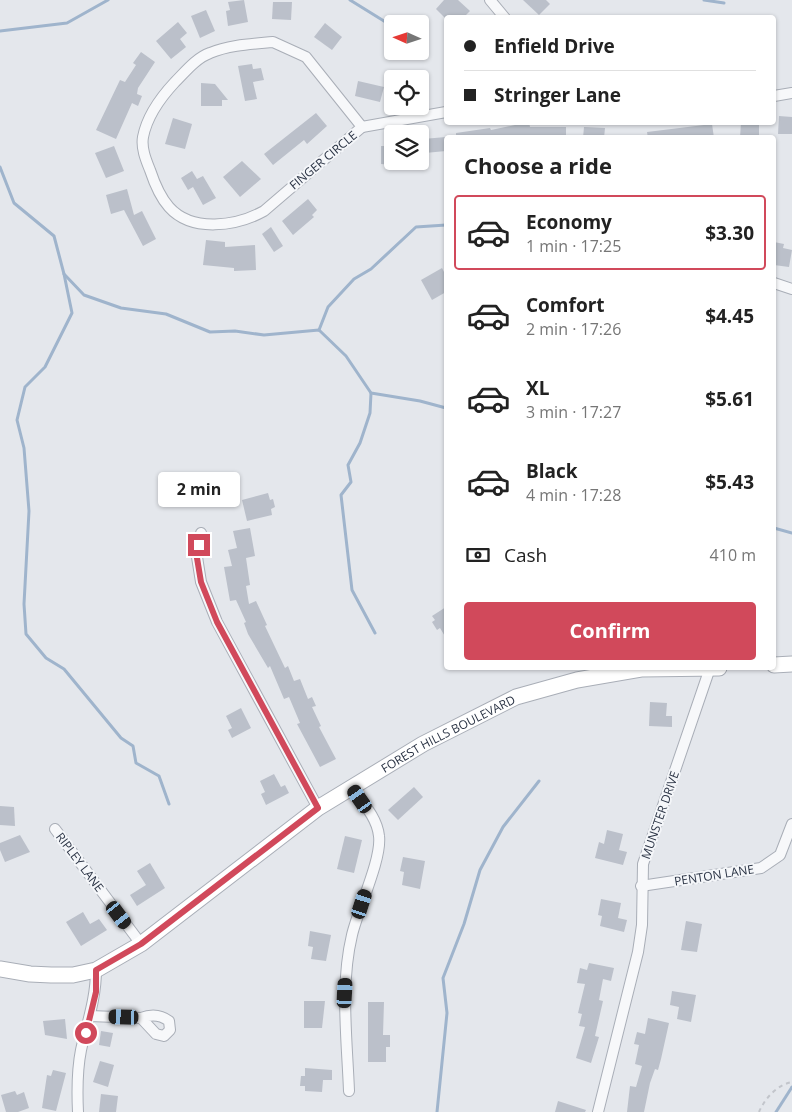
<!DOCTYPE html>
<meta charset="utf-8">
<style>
:root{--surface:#fff;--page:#f6f6f6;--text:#222;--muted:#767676;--line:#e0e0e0;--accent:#d1495b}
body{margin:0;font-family:"Open Sans",sans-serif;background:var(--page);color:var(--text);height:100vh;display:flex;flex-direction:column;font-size:19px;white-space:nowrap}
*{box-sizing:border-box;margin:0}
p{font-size:16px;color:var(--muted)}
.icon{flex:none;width:28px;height:28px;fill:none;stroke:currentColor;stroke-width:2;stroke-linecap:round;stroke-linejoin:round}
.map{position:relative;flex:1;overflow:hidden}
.details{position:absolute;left:444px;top:135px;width:332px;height:535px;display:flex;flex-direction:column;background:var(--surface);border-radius:5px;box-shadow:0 1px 4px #0004}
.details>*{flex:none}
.hud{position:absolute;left:444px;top:15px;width:332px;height:110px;border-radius:5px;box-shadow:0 1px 4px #0004;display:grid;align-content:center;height:110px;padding:0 20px;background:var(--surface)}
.needle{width:32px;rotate:273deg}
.tools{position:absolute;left:384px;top:15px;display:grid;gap:10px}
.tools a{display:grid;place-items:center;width:45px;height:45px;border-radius:5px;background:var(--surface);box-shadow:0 1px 4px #0004;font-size:25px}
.end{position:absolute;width:22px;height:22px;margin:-11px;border:6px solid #d1495b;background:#fff;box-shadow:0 0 0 2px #fff}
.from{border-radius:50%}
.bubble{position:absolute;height:35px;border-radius:5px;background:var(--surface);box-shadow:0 1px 4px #0004;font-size:16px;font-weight:700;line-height:35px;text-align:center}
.car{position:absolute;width:15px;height:30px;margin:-15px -8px;border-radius:6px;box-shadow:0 0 4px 1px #0007;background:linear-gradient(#222 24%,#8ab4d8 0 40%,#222 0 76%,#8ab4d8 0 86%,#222 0)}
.hud b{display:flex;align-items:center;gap:18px;height:48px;font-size:19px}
.hud b+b{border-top:1px solid var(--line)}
.hud i{width:12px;height:12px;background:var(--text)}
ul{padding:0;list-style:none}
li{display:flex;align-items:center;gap:15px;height:75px;margin:0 10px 8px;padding:0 10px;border:2px solid transparent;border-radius:5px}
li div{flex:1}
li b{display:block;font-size:19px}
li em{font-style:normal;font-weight:700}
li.current{border-color:var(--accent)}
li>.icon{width:45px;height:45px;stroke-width:1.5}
h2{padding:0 20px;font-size:22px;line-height:60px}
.pay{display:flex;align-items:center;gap:12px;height:55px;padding:0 20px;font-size:19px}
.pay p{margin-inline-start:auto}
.action{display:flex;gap:10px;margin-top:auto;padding:10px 20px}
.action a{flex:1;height:58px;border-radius:5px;background:var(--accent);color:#fff;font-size:20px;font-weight:700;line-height:58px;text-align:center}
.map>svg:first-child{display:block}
</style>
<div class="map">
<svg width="792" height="1112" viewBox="0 0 792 1112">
<rect width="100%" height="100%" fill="#e4e7ec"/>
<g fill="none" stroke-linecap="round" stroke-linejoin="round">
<!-- stream -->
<g stroke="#9fb4cc" stroke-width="3">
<path d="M350 0 392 26"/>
<path d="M704 0 724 3"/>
<path d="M0 31 67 23 108 0"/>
<path d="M0 167 14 203 54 236 64 274 84 295 121 308 166 314 210 332 235 331 264 335 319 330 346 356 371 393 420 401 446 408"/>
<path d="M64 274 72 313 45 367 25 387 17 420 24 448 29 511 24 604 26 634 46 658 64 669 121 738 133 746 136 763 159 776 169 804"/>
<path d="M319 330 328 307 354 279 371 269 416 227 446 225"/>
<path d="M371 393 370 413 360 443 348 465 351 482 341 495 352 590 375 633"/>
<path d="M774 528 792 533"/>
<path d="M437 1112 447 1013 443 978 464 924 480 870 503 827 539 781"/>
<path d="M776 1112 792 1087"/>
</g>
</g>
<!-- building -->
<g fill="#bbc0ca">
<path d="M244 0 248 22 228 26 226 11 230 10 228 2Z"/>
<path d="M444 0H458L470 11 463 18H445L436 9Z"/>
<path d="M523 0H546L550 4 539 15Z"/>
<path d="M273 2H292L291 20 272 19Z"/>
<path d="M206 10 215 31 200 38 191 16Z"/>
<path d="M178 22 187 33 180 39 186 47 171 59 156 41Z"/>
<path d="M325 23 342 37 332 50 314 37Z"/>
<path d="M141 52 155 62 138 88 137 94 142 96 138 106 132 103 116 139 96 130 120 80 125 82 136 65 133 63Z"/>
<path d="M252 64 253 69 261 68 264 80 253 82 257 99 245 101 238 66Z"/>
<path d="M418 70 419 79H394V75Z"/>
<path d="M358 81 384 87 380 102 355 96Z"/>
<path d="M201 83 215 84 228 100H222V106H201Z"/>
<path d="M316 113 327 126 307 144 304 140 273 165 264 154Z"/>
<path d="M779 116 792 117V134H778Z"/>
<path d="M173 118 192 124 185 149 165 144Z"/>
<path d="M529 122 530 127H566V138H456V133L490 128 491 130Z"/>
<path d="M741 122H759V138H740Z"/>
<path d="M712 124 714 138H648L647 132Z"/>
<path d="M584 127 605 128 604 138H583Z"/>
<path d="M446 137V151L425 153 423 139Z"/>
<path d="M114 146 124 171 106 178 95 153Z"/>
<path d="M381 146H392V165L381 164Z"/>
<path d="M242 161 261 179 240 197 223 177Z"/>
<path d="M192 171 197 179 203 176 216 198 203 205 193 187 188 190 181 178Z"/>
<path d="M127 189 134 215 142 211 156 239 143 246 124 210 111 214 106 195Z"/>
<path d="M308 199 317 210 312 215 314 217 293 235 282 221Z"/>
<path d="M271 227 283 246 274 252 262 234Z"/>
<path d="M206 240 225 242V247L255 245 256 270 234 271V268L203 265Z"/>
<path d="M774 242 784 244 783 248 792 250 789 267 774 265Z"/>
<path d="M442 268 446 276V292L432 300 421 280Z"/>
<path d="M268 493 270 500 273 499 275 507 271 509 272 515 247 521 242 500Z"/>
<path d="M250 528 255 556 246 558 250 585 246 586 249 604 256 601 267 625 265 626 285 668 288 666 294 681 300 679 308 699 312 697 316 706 312 707 321 726 319 727 336 759 320 767 297 724 300 723 289 697 284 699 270 666 268 668 248 634 244 623 246 622 236 600 230 601 224 567 232 566 228 550 237 548 233 531Z"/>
<path d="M446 607V638L440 628 437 630 432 622 435 620 432 616Z"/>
<path d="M650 702 667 703 666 716H672V727L649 726Z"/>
<path d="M241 708 251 728 232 738 228 730 232 728 226 716Z"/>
<path d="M274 774 281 787 285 785 289 793 266 805 261 794 265 792 260 781Z"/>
<path d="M414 787 423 797 398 820 388 810Z"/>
<path d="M0 806 14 807 15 826 0 825Z"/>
<path d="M607 830 623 834 619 850 627 852 623 865 595 858 599 842 604 844Z"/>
<path d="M20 835 30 852 5 862 0 850V843Z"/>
<path d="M345 836 362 840 354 873 337 869Z"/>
<path d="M403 857 425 861 420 889 402 885 404 872 400 871Z"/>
<path d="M150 863 165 888 137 906 130 895 146 885 137 871Z"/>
<path d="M601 899 621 903 618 918 627 920 624 932 600 926 602 916 598 915Z"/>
<path d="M83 912 90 924 99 919 107 930 81 946 66 922Z"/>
<path d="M686 921 702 924 697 952 681 950Z"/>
<path d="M310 931 331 935 326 961 311 959 313 947 308 946Z"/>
<path d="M589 963 614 968 611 981 603 979 599 1000 603 1001 595 1036 599 1037 591 1063 576 1058 585 1027 579 1026 582 1014 578 1013 585 984 577 983 580 968 587 970Z"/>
<path d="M672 991 696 995 691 1022 677 1019 679 1007 670 1005Z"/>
<path d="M304 1001H325L322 1028H304Z"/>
<path d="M368 1002H384L383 1035H390V1047H386V1062H368Z"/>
<path d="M648 1018 669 1023 661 1059 658 1070 655 1069 650 1083 644 1112H627L630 1086 636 1087 642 1066 635 1064 639 1045 634 1044 637 1032 645 1034Z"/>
<path d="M65 1019 67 1039 45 1035 43 1021Z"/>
<path d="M101 1031 113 1033 110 1047 99 1045Z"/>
<path d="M100 1061 114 1065 108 1087 93 1082Z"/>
<path d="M305 1068 332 1070V1080H323L322 1092 305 1091V1086H300L301 1076H305Z"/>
<path d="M53 1070 66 1073 56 1111 42 1108 47 1075 51 1076Z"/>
<path d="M15 1091 17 1095 24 1092 29 1108 18 1112H6L1 1095Z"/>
<path d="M101 1094 118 1096 116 1112H99Z"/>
<path d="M558 1101 586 1110 585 1112H555Z"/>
</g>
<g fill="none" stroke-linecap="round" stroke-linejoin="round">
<!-- minor casing -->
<g stroke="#a9aeb7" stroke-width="12">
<g id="minor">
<path d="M490 0 505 18"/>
<path d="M273 42 306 57 362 127 264 211C237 226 192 233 169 207 160 197 154 182 150 170 146 160 141 148 143 137 147 116 161 97 175 82 185 72 196 58 210 53 229 45 252 44 273 42Z"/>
<path d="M774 96 792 93"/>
<path d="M362 127 446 112"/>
<path d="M774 283 792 289"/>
<path d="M201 533 197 557 201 582 217 622 318 808"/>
<path d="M55 829 141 944"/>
<path d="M641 886 761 868 780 855 792 824"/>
<path d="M90 1016 141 1018 156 1034 164 1036 170 1030 169 1021C161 1015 151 1014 141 1018"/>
<path d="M349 1091C347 1039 340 985 352 935 358 909 382 859 379 836 377 817 362 802 351 787"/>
<path d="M78 1112C77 1091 77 1070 81 1050 87 1023 96 999 96 970"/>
<path d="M598 1112 638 952 642 925 643 864 710 668"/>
</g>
</g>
<!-- secondary casing -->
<g stroke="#a9aeb7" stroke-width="17">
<g id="secondary">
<path d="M774 665 792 664"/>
<path id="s1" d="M0 969 30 974 51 975H73L96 970 141 944 318 808 423 744 516 697 577 680 641 669 719 668"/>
</g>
</g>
<!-- path -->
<path stroke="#c2c5cb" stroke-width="2" stroke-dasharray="4 4" stroke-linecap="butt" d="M759 1112C765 1098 777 1085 792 1082"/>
<!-- minor -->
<use href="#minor" stroke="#f7f8fa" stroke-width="10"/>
<!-- secondary -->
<use href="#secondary" stroke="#fff" stroke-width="15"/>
</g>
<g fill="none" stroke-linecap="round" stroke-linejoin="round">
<!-- route -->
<path stroke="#d1495b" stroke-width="6" d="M86 1033 96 992V970L141 944 318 808 217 622 201 582 197 558 199 545"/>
</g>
<g text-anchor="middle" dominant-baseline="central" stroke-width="4" stroke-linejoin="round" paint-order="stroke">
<!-- street labels -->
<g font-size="12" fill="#2b3445" stroke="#f4f6f9">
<text transform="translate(323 160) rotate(-40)">FINGER CIRCLE</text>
<text stroke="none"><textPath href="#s1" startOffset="522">FOREST HILLS BOULEVARD</textPath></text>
<text transform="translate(660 815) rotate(-71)">MUNSTER DRIVE</text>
<text transform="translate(80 862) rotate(53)">RIPLEY LANE</text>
<text transform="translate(714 875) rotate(-9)">PENTON LANE</text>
</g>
</g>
</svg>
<div class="tools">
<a><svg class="needle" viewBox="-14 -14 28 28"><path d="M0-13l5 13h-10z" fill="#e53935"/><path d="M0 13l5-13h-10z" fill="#767676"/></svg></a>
<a><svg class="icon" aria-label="locate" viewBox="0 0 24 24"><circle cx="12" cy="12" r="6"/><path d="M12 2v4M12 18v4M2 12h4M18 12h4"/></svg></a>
<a><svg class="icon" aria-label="layers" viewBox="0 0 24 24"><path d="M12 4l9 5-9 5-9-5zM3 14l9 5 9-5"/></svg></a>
</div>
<i class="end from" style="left:86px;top:1033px"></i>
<i class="end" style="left:199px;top:545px"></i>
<div class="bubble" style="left:158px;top:472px;width:82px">2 min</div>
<i class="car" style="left:360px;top:799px;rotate:325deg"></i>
<i class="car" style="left:362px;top:904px;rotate:18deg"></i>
<i class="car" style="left:119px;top:915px;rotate:143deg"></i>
<i class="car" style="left:345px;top:993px;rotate:3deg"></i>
<i class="car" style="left:124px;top:1017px;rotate:272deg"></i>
<div class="hud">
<b><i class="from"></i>Enfield Drive</b>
<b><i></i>Stringer Lane</b>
</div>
<section class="details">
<h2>Choose a ride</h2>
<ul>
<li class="current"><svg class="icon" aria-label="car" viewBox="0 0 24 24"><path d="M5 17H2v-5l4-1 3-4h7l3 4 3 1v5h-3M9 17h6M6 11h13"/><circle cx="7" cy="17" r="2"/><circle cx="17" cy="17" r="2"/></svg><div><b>Economy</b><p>1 min · 17:25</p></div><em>$3.30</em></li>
<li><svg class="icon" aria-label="car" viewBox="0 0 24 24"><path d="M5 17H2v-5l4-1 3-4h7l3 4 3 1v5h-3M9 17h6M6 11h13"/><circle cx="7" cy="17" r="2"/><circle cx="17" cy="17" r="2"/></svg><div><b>Comfort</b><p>2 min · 17:26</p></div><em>$4.45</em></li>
<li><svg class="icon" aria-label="car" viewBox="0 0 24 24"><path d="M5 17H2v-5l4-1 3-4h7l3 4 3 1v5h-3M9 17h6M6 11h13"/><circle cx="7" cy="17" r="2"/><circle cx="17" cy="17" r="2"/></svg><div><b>XL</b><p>3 min · 17:27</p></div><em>$5.61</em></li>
<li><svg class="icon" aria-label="car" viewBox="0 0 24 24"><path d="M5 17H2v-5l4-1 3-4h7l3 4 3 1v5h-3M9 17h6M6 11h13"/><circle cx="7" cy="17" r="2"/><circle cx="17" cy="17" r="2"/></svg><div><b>Black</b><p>4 min · 17:28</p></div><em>$5.43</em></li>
</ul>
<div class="pay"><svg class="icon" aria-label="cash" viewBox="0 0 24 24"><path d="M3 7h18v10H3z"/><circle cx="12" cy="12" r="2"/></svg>Cash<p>410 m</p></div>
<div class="action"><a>Confirm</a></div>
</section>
</div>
